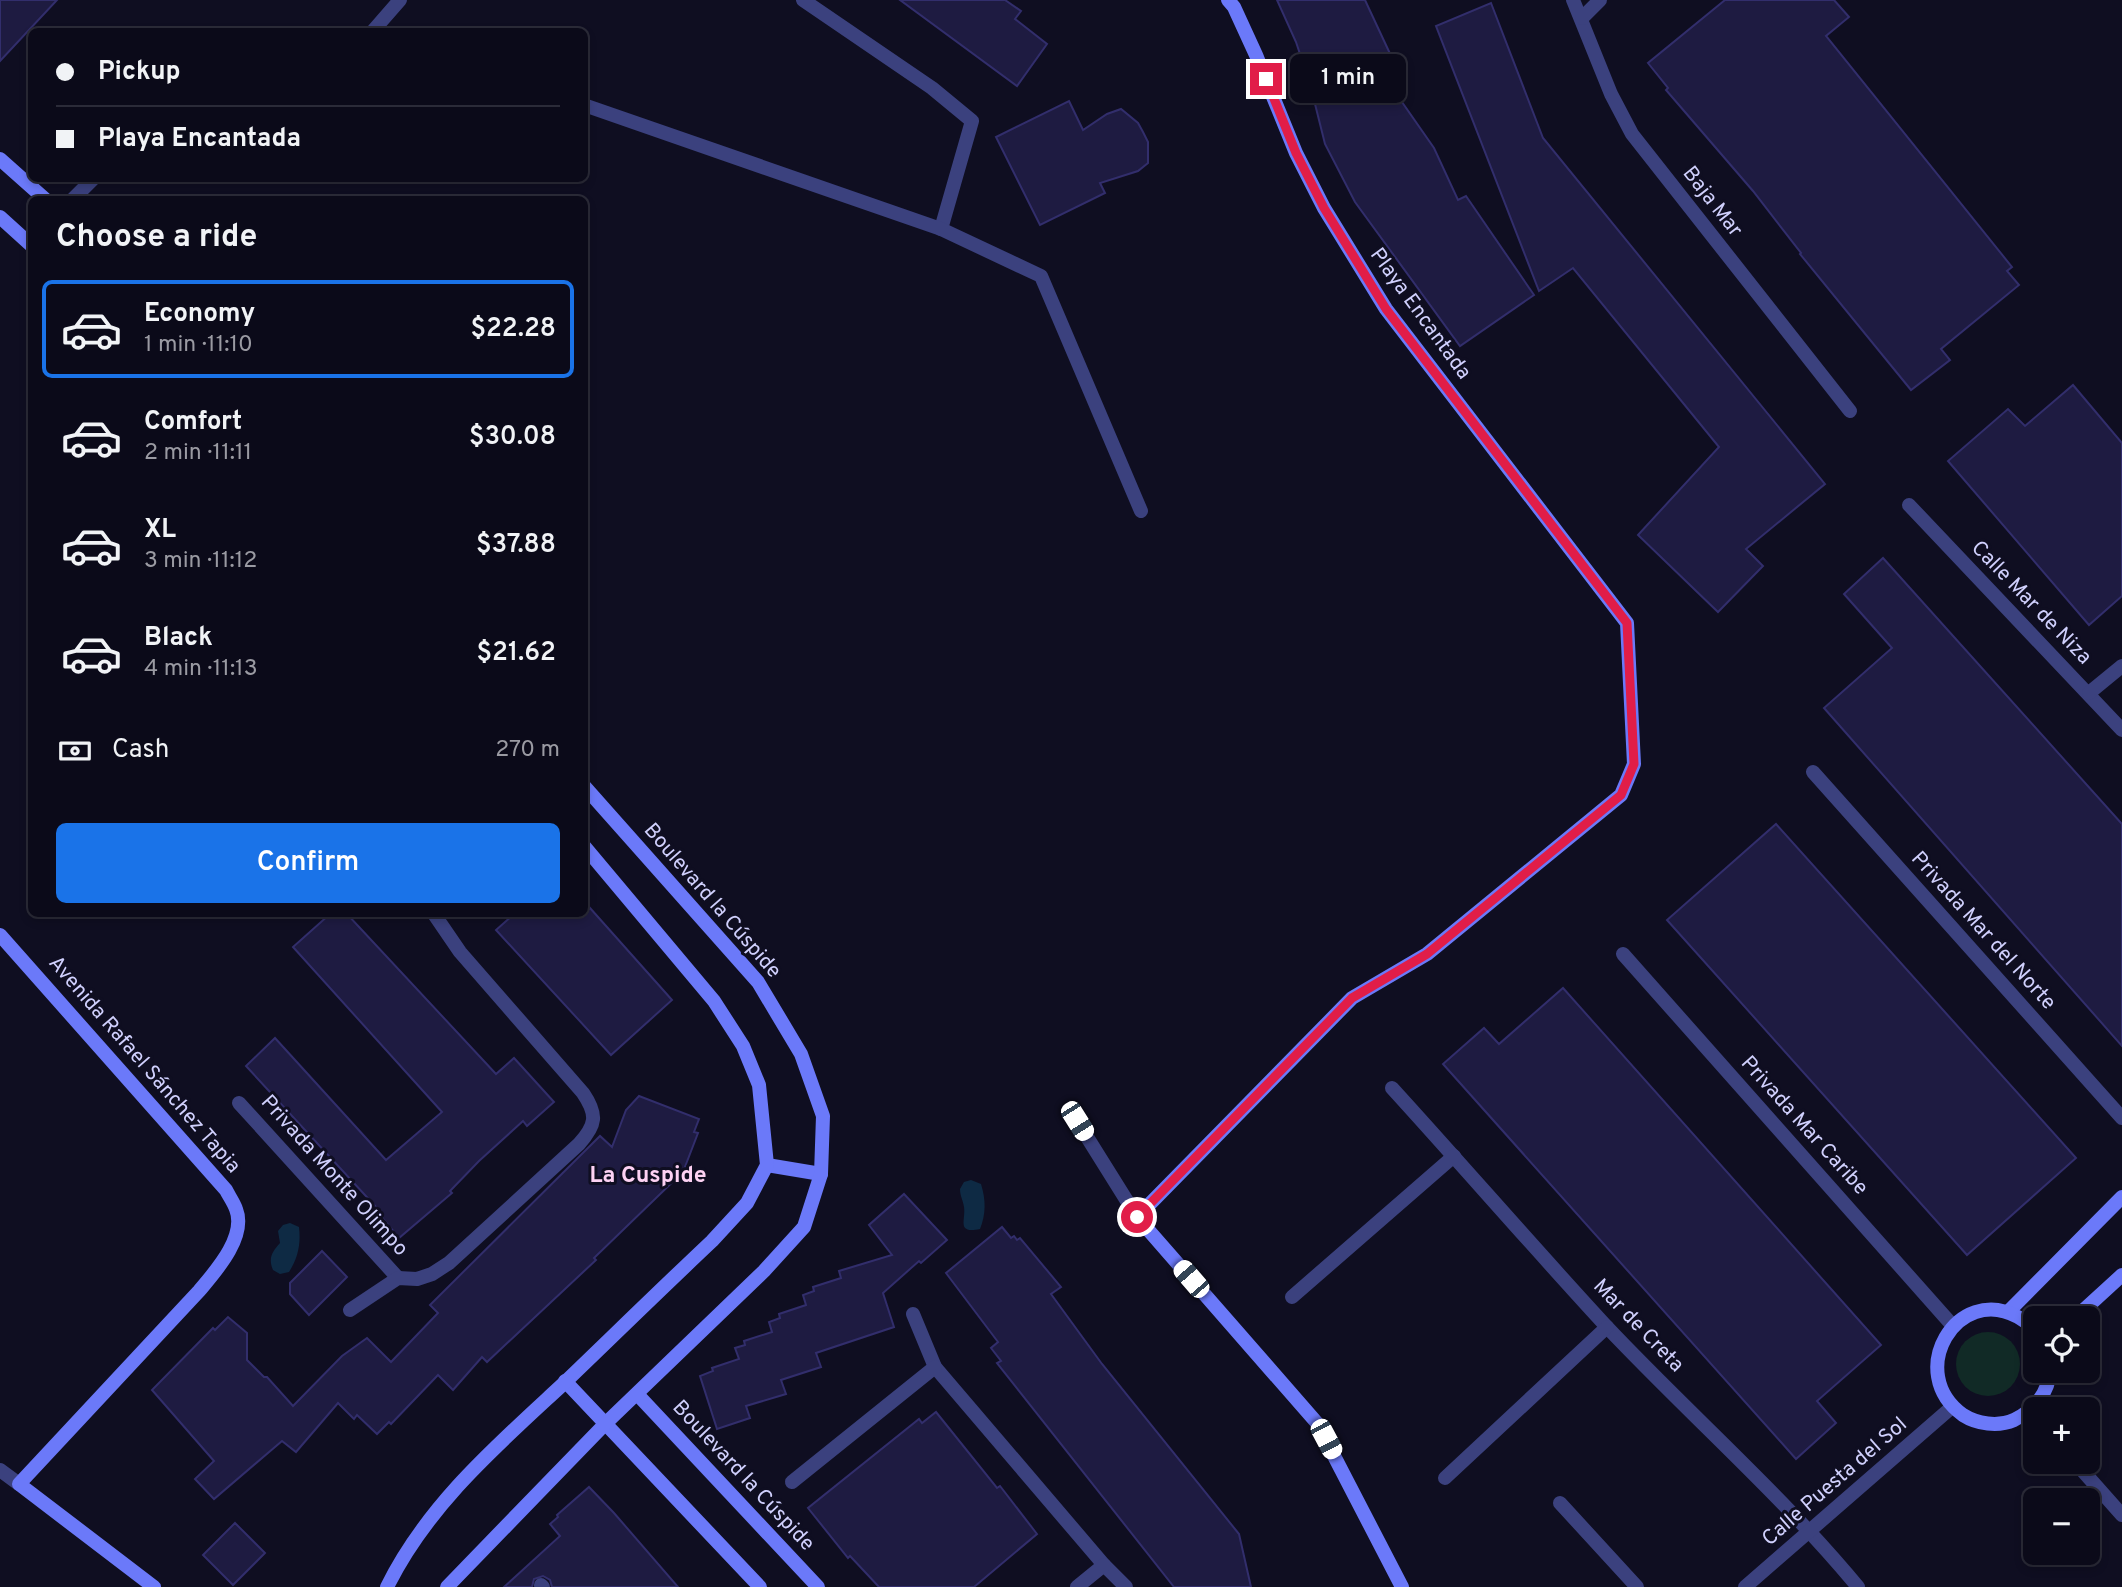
<!DOCTYPE html>
<meta charset="utf-8">
<style>
:root{--surface:#0b0a19;--page:#141322;--text:#f1f3f6;--muted:#9a9aa2;--line:#2b2b38;--accent:#1a73e8}
body{margin:0;font-family:Overpass,sans-serif;background:var(--page);color:var(--text);height:100vh;display:flex;flex-direction:column;font-size:26px;white-space:nowrap}
*{box-sizing:border-box;margin:0}
p{font-size:23px;color:var(--muted)}
.icon{flex:none;width:38px;height:38px;fill:none;stroke:currentColor;stroke-width:2;stroke-linecap:round;stroke-linejoin:round}
.map{position:relative;flex:1;overflow:hidden}
.side{position:absolute;left:28px;top:196px;width:560px;height:721px;display:flex;flex-direction:column;background:var(--surface);border-radius:10px;box-shadow:0 4px 10px #0003,0 0 0 2px var(--line)}
.side>*{flex:none}
.guide{position:absolute;left:28px;top:28px;width:560px;height:154px;border-radius:10px;box-shadow:0 4px 10px #0003,0 0 0 2px var(--line);display:grid;align-content:center;height:154px;padding:0 28px;background:var(--surface)}
.controls{position:absolute;left:2023px;top:1306px;display:grid;gap:14px}
.controls a{display:grid;place-items:center;width:77px;height:77px;border-radius:10px;background:var(--surface);box-shadow:0 4px 10px #0003,0 0 0 2px var(--line);font-size:35px}
.end{position:absolute;width:32px;height:32px;margin:-16px;border:9px solid #e11d48;background:#fff;box-shadow:0 0 0 4px #fff}
.from{border-radius:50%}
.bubble{position:absolute;height:49px;border-radius:10px;background:var(--surface);box-shadow:0 4px 10px #0003,0 0 0 2px var(--line);font-size:23px;font-weight:600;line-height:49px;text-align:center}
.car{position:absolute;width:21px;height:42px;margin:-21px -10px;border-radius:9px;box-shadow:0 0 5px 2px #0007;background:linear-gradient(#fff 24%,#345 0 40%,#fff 0 76%,#345 0 86%,#fff 0)}
.guide b{display:flex;align-items:center;gap:24px;height:66px;font-size:26px}
.guide b+b{border-top:2px solid var(--line)}
.guide i{width:18px;height:18px;background:var(--text)}
ul{padding:0;list-style:none}
li{display:flex;align-items:center;gap:21px;height:98px;margin:0 14px 10px;padding:0 14px;border:4px solid transparent;border-radius:10px}
li div{flex:1}
li b{display:block;font-size:26px}
li em{font-style:normal;font-weight:600}
li.selected{border-color:var(--accent)}
li>.icon{width:63px;height:63px;stroke-width:1.5}
h2{padding:0 28px;font-size:32px;line-height:84px}
.pay{display:flex;align-items:center;gap:18px;height:77px;padding:0 28px;font-size:26px}
.pay p{margin-inline-start:auto}
.primary-button{display:flex;gap:14px;margin-top:auto;padding:14px 28px}
.primary-button a{flex:1;height:80px;border-radius:10px;background:var(--accent);color:#fff;font-size:28px;font-weight:600;line-height:80px;text-align:center}
.map>svg:first-child{display:block}
</style>
<div class="map">
<svg width="2122" height="1587" viewBox="0 0 2122 1587">
<rect width="100%" height="100%" fill="#0f0e21"/>
<!-- green -->
<circle fill="#112a26" cx="1988" cy="1364" r="32"/>
<!-- water -->
<g fill="#0e2a44">
<path d="M971 1180 981 1184C986 1200 986 1214 980 1229 956 1234 966 1220 964 1207 963 1200 960 1196 960 1189L964 1182Z"/>
<path d="M290 1223 299 1227C301 1244 298 1258 289 1272L280 1274 273 1270C268 1258 272 1252 280 1243L278 1231 283 1225Z"/>
</g>
<!-- building -->
<g fill="#1e1b41" stroke="#322e6c" stroke-width="2">
<path d="M0 0H57L0 61Z"/>
<path d="M900 0H1005L1021 11 1015 19 1047 44 1017 86Z"/>
<path d="M1277 0H1365L1406 88 1395 92 1434 148 1458 200 1466 196 1534 295 1460 346 1355 202 1325 144 1310 84 1296 42Z"/>
<path d="M1725 0H1834L1849 17 1826 36 2012 267 2007 271 2019 285 1941 349 1950 360 1911 390 1800 254 1801 253 1753 191 1666 90 1668 88 1648 63Z"/>
<path d="M1491 3 1543 138 1825 484 1746 549 1763 566 1718 612 1638 535 1719 447 1573 268 1539 291 1436 26Z"/>
<path d="M1069 101 1083 130 1107 114 1121 109 1138 123 1143 132 1148 142V163L1138 171 1100 183 1105 193 1040 225 996 137Z"/>
<path d="M2073 385 2122 443V596L2089 625 1948 461 2008 409 2025 426Z"/>
<path d="M1883 558 2122 824V1046L1824 708 1892 648 1844 594Z"/>
<path d="M1776 824 2076 1158 1967 1255 1667 920Z"/>
<path d="M590 908 672 1000 611 1055 496 930 514 914H584Z"/>
<path d="M330 914H347L496 1074 514 1058 554 1102 527 1126 523 1121 479 1161 450 1191 452 1193 399 1238 374 1208 376 1207 246 1066 275 1038 386 1160 442 1112 293 947Z"/>
<path d="M1563 988 1881 1345 1817 1401 1836 1423 1796 1459 1443 1064 1484 1028 1499 1044Z"/>
<path d="M639 1096 699 1119 694 1132 698 1133 683 1172 594 1258 596 1260 487 1362 482 1357 453 1390 438 1375 391 1424 389 1422 377 1434 357 1415 354 1419 338 1403 296 1452 282 1441 214 1499 195 1479 214 1461 152 1390 213 1328 215 1330 228 1317 247 1333V1360L264 1377H267L293 1406 342 1356 367 1338 391 1362 438 1313 430 1305 600 1136 612 1147 626 1110Z"/>
<path d="M904 1194 947 1240 921 1263 919 1261 883 1293 894 1327 816 1353 821 1367 781 1380 786 1394 746 1406 750 1418 717 1429 700 1376 713 1371 712 1368 739 1359 735 1348 745 1345 744 1341 772 1332 769 1322 780 1318 779 1314 806 1305 803 1295 814 1291 813 1287 841 1278 839 1271 892 1255 869 1225Z"/>
<path d="M1002 1227 1011 1238 1014 1236 1017 1240 1020 1238 1061 1287 1051 1294 1102 1364 1239 1534 1251 1587H1174L997 1363 1001 1361 991 1348 998 1342 946 1273Z"/>
<path d="M322 1251 347 1277 309 1315 290 1294V1283Z"/>
<path d="M936 1412 997 1488 1000 1486 1037 1534 974 1587H879L850 1556 848 1558 808 1508 919 1419 922 1423Z"/>
<path d="M589 1487 614 1513 678 1587H552L550 1580 543 1576 534 1579 532 1587H504L560 1536 550 1524 558 1517 557 1515Z"/>
<path d="M235 1523 265 1553 233 1585 203 1555Z"/>
</g>
<g fill="none" stroke-linecap="round" stroke-linejoin="round">
<!-- street -->
<g stroke="#3b417e" stroke-width="14">
<path d="M803 0 932 88 972 121 941 229"/>
<path d="M1573 0 1611 94 1632 134 1850 411"/>
<path d="M1582 18 1600 0"/>
<path d="M372 32 400 0"/>
<path d="M584 105 941 229 1041 276 1141 511"/>
<path d="M72 200 94 178"/>
<path d="M1909 505 2122 730"/>
<path d="M2089 693 2122 666"/>
<path d="M1813 772 2122 1118"/>
<path d="M1623 954 1953 1326"/>
<path d="M1392 1088C1464 1167 1534 1248 1606 1326 1689 1414 1781 1494 1858 1587"/>
<path d="M239 1103 398 1278"/>
<path d="M1077 1121 1137 1217"/>
<path d="M1292 1297 1454 1156"/>
<path d="M350 1310 398 1278 417 1279 432 1274 449 1263 579 1144C596 1125 598 1115 583 1093L460 952 434 914"/>
<path d="M913 1314 935 1367 1104 1565 1126 1587"/>
<path d="M2074 1461 2122 1515"/>
<path d="M0 1470 19 1484"/>
<path d="M1445 1478 1607 1327"/>
<path d="M792 1482 935 1367"/>
<path d="M1560 1503 1637 1587"/>
<path d="M541 1585 543 1587"/>
<path d="M1077 1587 1104 1565"/>
<path d="M1745 1587 1952 1407"/>
</g>
<!-- secondary -->
<g stroke="#6b79f9" stroke-width="14">
<path d="M1228 0 1234 7 1256 55 1296 153 1324 208 1386 309 1627 623 1634 764 1621 795 1427 954 1352 998 1137 1217 1317 1423 1402 1587"/>
<path d="M0 159 46 200"/>
<path d="M0 217 32 246"/>
<path d="M0 935 226 1190C229 1196 234 1203 236 1209 247 1237 215 1272 199 1291L19 1484 154 1587"/>
<path d="M767 1165 821 1174"/>
<path d="M2008 1312 2122 1197"/>
<path d="M2075 1318 2122 1275"/>
<path d="M2035 1329C2031 1324 2024 1321 2018 1317 1957 1283 1904 1373 1963 1415 1977 1424 1998 1427 2014 1420 2034 1410 2049 1393 2050 1370"/>
<path d="M565 1381 760 1587"/>
<path d="M637 1394 818 1587"/>
<path d="M387 1587C427 1506 495 1447 561 1386 611 1338 661 1289 712 1241L747 1203 767 1165 759 1085 743 1046 714 1001 584 846"/>
<path d="M447 1587 606 1423 764 1271 804 1227 821 1174 823 1116 801 1054 758 982 584 786"/>
</g>
</g>
<g fill="none" stroke-linecap="round" stroke-linejoin="round">
<!-- route -->
<path stroke="#e11d48" stroke-width="9" d="M1137 1217 1352 998 1427 954 1621 795 1634 764 1627 623 1386 309 1324 208 1296 153 1266 79"/>
</g>
<g text-anchor="middle" dominant-baseline="central" stroke-width="6" stroke-linejoin="round" paint-order="stroke">
<!-- street labels -->
<g font-size="21" fill="#d0d0fd" stroke="#0f0e21">
<text transform="translate(1712 202) rotate(52)">Baja Mar</text>
<text transform="translate(1420 314) rotate(54)">Playa Encantada</text>
<text transform="translate(2031 603) rotate(46)">Calle Mar de Niza</text>
<text transform="translate(712 901) rotate(49)">Boulevard la Cúspide</text>
<text transform="translate(1983 931) rotate(48)">Privada Mar del Norte</text>
<text transform="translate(144 1065) rotate(49)">Avenida Rafael Sánchez Tapia</text>
<text transform="translate(1804 1126) rotate(48)">Privada Mar Caribe</text>
<text transform="translate(334 1176) rotate(48)">Privada Monte Olimpo</text>
<text transform="translate(1638 1326) rotate(46)">Mar de Creta</text>
<text transform="translate(743 1476) rotate(47)">Boulevard la Cúspide</text>
<text transform="translate(1835 1482) rotate(-41)">Calle Puesta del Sol</text>
</g>
<!-- neighbourhood labels -->
<g font-size="23" font-weight="bold" fill="#fdd2f3" stroke="#0f0e21">
<text x="648" y="1176">La Cuspide</text>
</g>
</g>
</svg>
<div class="controls">
<a><svg class="icon" aria-label="locate" viewBox="0 0 24 24"><circle cx="12" cy="12" r="6"/><path d="M12 2v4M12 18v4M2 12h4M18 12h4"/></svg></a>
<a>+</a>
<a>−</a>
</div>
<i class="end from" style="left:1137px;top:1217px"></i>
<i class="end" style="left:1266px;top:79px"></i>
<div class="bubble" style="left:1290px;top:54px;width:116px">1 min</div>
<i class="car" style="left:1077px;top:1121px;rotate:148deg"></i>
<i class="car" style="left:1191px;top:1279px;rotate:319deg"></i>
<i class="car" style="left:1326px;top:1439px;rotate:152deg"></i>
<div class="guide">
<b><i class="from"></i>Pickup</b>
<b><i></i>Playa Encantada</b>
</div>
<section class="side">
<h2>Choose a ride</h2>
<ul>
<li class="selected"><svg class="icon" aria-label="car" viewBox="0 0 24 24"><path d="M5 17H2v-5l4-1 3-4h7l3 4 3 1v5h-3M9 17h6M6 11h13"/><circle cx="7" cy="17" r="2"/><circle cx="17" cy="17" r="2"/></svg><div><b>Economy</b><p>1 min · 11:10</p></div><em>$22.28</em></li>
<li><svg class="icon" aria-label="car" viewBox="0 0 24 24"><path d="M5 17H2v-5l4-1 3-4h7l3 4 3 1v5h-3M9 17h6M6 11h13"/><circle cx="7" cy="17" r="2"/><circle cx="17" cy="17" r="2"/></svg><div><b>Comfort</b><p>2 min · 11:11</p></div><em>$30.08</em></li>
<li><svg class="icon" aria-label="car" viewBox="0 0 24 24"><path d="M5 17H2v-5l4-1 3-4h7l3 4 3 1v5h-3M9 17h6M6 11h13"/><circle cx="7" cy="17" r="2"/><circle cx="17" cy="17" r="2"/></svg><div><b>XL</b><p>3 min · 11:12</p></div><em>$37.88</em></li>
<li><svg class="icon" aria-label="car" viewBox="0 0 24 24"><path d="M5 17H2v-5l4-1 3-4h7l3 4 3 1v5h-3M9 17h6M6 11h13"/><circle cx="7" cy="17" r="2"/><circle cx="17" cy="17" r="2"/></svg><div><b>Black</b><p>4 min · 11:13</p></div><em>$21.62</em></li>
</ul>
<div class="pay"><svg class="icon" aria-label="cash" viewBox="0 0 24 24"><path d="M3 7h18v10H3z"/><circle cx="12" cy="12" r="2"/></svg>Cash<p>270 m</p></div>
<div class="primary-button"><a>Confirm</a></div>
</section>
</div>
